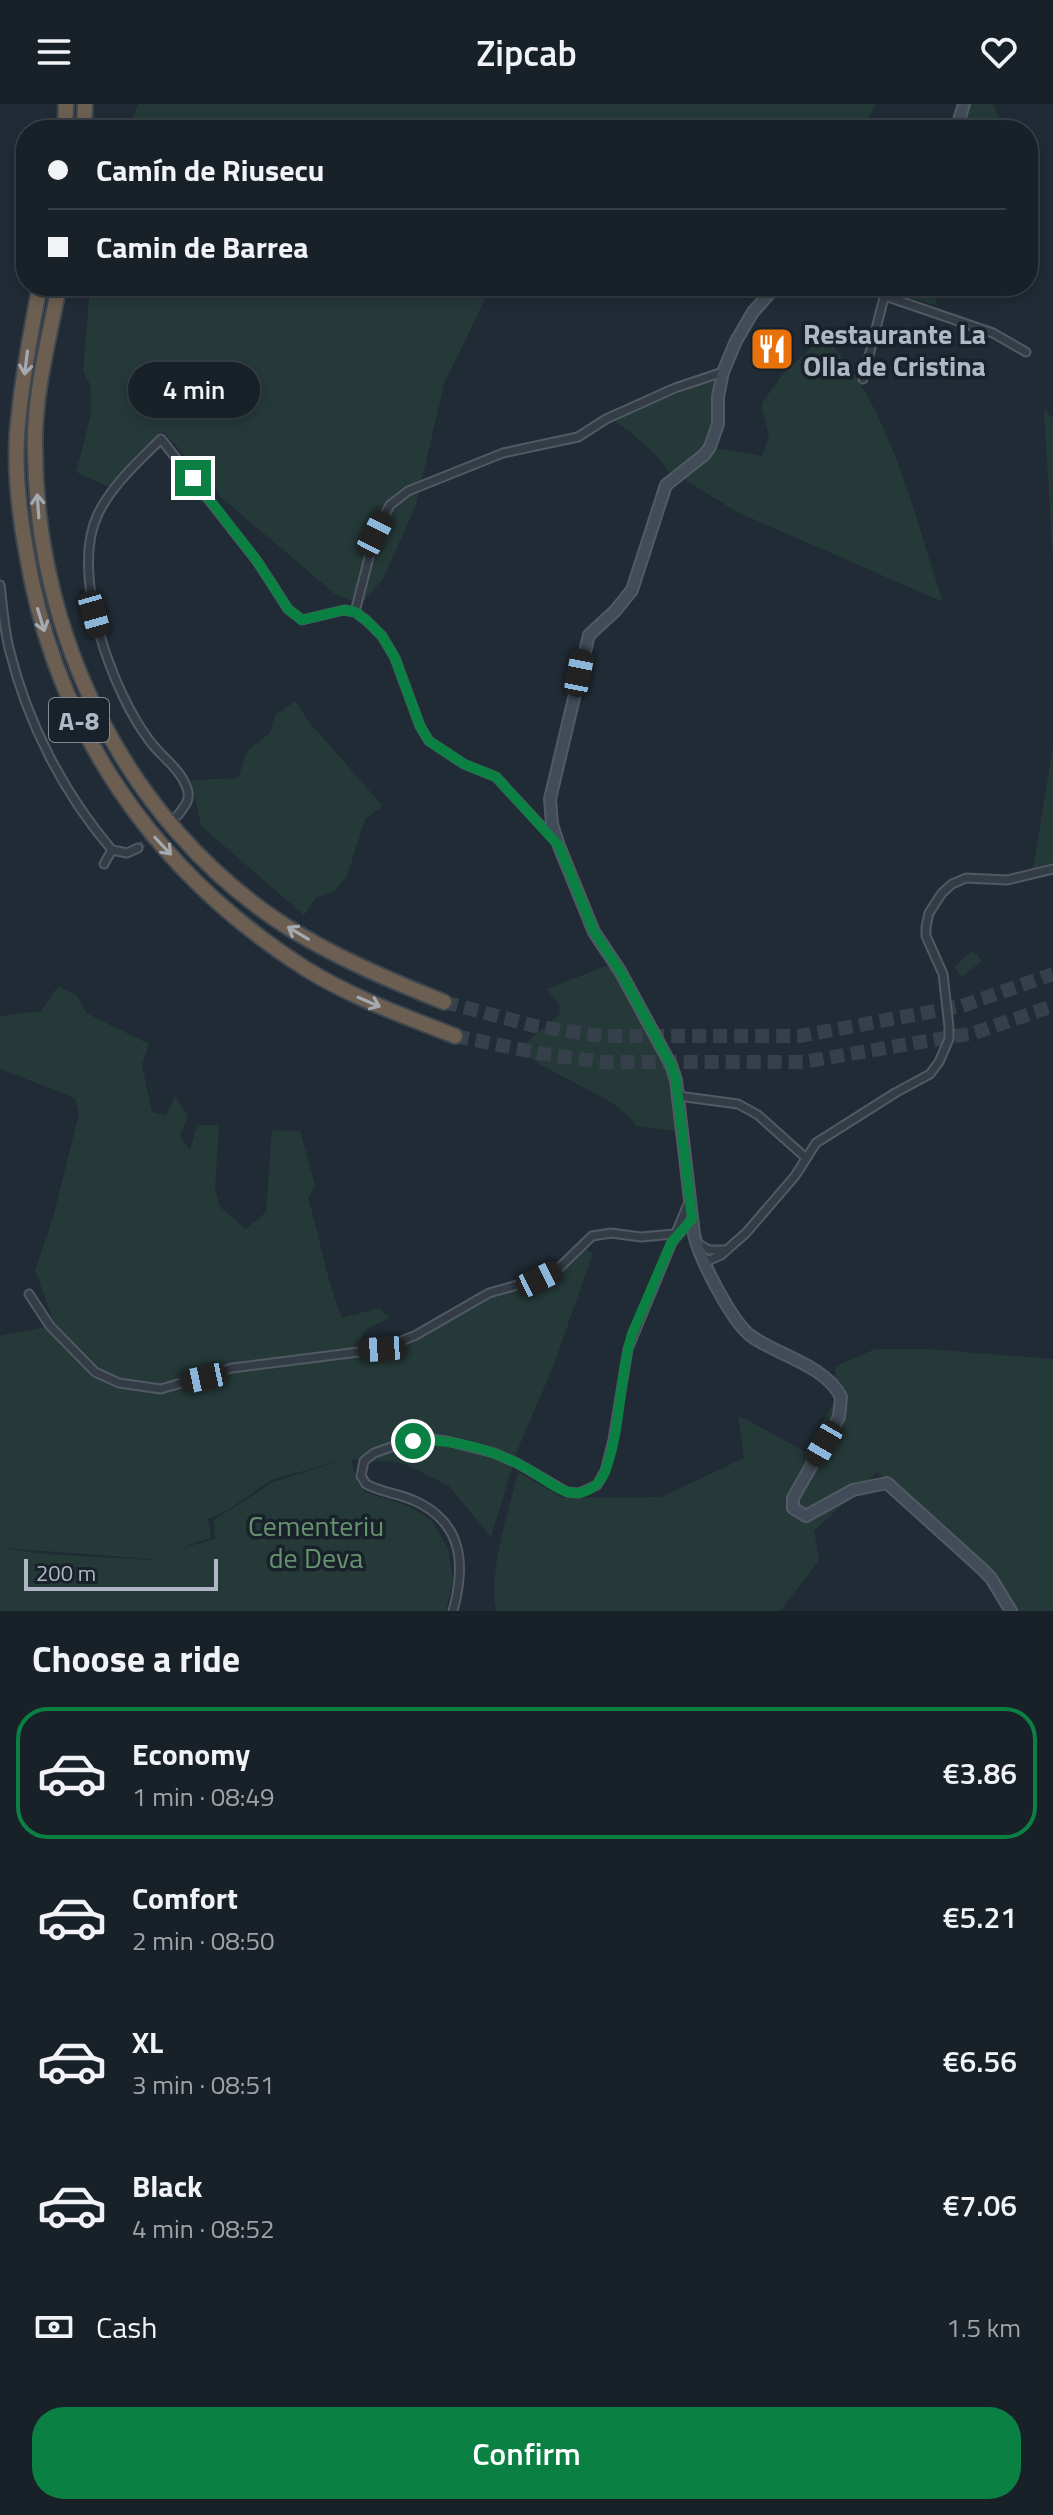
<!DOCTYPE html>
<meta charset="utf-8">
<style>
:root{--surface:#182028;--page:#212830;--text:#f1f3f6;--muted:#9fa3a8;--line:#363e45;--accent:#0b8043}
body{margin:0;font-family:"Titillium Web",sans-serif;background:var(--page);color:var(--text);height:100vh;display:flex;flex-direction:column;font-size:30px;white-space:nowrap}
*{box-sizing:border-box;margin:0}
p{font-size:26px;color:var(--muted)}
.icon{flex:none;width:44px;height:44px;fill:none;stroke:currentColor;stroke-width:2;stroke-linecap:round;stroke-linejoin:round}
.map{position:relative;height:1507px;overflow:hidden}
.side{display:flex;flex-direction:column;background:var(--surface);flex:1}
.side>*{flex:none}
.top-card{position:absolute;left:16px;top:16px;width:1022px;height:176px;border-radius:32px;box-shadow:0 4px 12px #0003,0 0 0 2px var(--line);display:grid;align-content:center;height:176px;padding:0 32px;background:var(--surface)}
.scale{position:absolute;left:24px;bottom:20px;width:194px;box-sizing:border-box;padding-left:8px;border:4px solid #aeb7c3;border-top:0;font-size:22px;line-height:28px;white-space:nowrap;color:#aeb7c3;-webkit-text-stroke:6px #19222a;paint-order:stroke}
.end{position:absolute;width:36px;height:36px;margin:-18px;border:10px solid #0b8043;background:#fff;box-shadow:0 0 0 4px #fff}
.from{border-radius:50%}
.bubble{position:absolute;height:56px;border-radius:28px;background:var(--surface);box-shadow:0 4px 12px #0003,0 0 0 2px var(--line);font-size:26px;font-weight:600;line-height:56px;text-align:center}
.car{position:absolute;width:24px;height:48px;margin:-24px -12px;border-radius:10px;box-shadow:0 0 6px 2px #0007;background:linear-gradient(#222 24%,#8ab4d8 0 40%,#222 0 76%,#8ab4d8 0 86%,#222 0)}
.top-card b{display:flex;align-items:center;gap:28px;height:76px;font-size:30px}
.top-card b+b{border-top:2px solid var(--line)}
.top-card i{width:20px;height:20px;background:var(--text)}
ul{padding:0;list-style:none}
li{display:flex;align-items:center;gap:24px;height:132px;margin:0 16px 12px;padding:0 16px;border:4px solid transparent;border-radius:32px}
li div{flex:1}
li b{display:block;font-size:30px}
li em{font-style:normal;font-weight:600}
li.current{border-color:var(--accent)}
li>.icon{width:72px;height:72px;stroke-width:1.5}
h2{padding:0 32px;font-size:36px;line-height:96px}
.pay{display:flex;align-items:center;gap:20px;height:88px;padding:0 32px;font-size:30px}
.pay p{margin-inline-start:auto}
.action{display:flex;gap:16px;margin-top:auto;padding:16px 32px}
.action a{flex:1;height:92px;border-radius:32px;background:var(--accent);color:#fff;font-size:32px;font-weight:600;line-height:92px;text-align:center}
header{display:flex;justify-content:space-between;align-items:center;height:104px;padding:0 32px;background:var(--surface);font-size:36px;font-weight:600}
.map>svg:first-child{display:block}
</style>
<header><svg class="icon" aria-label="menu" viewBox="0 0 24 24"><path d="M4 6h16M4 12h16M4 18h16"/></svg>Zipcab<svg class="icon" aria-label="heart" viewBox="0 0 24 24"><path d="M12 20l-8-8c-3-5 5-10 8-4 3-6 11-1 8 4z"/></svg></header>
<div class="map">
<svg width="1053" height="1507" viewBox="0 0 1053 1507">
<rect width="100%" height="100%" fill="#202b35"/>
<!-- green -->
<g fill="#253938" fill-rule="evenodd">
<path d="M138 0H875L864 26H128Z"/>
<path d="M967 0H993L1003 26H961Z"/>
<path d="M90 182H496L490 185 444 280 416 401 383 475 361 500 335 490 223 395 163 327 109 383 76 368 91 311V282L83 268Z"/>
<path d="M906 182H923L939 186 935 201 903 192Z"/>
<path d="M823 232C889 296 914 412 943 498L737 408 682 374 697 364 716 344 762 352 769 332 761 300 783 270Z"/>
<path d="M714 275 710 335 694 355 672 369 669 368C655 347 637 333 616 318L615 315Z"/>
<path d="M1044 306 1053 314V457Z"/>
<path d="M296 597 308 617 383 702 365 715 347 772 334 787 316 794 304 811 201 722 191 676 238 674 247 647 270 629 275 611Z"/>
<path d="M1053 632V760L1033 765 1053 642Z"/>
<path d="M973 846 982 857 962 873 954 863Z"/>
<path d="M611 860 667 962 676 1006V1027L636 1022C622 994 550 972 524 949L527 938 560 910 559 900 547 885Z"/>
<path d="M58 882 78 892 86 909 149 940 142 961 152 1008 166 1011 175 992 188 1012 180 1033 190 1046 197 1021H219L215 1085 220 1103 246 1125 266 1108 272 1026 300 1027 315 1081 308 1094C320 1133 326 1175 342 1214L379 1204 390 1214 365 1226 359 1245 383 1246 484 1193 541 1176 583 1144 593 1149 553 1263 517 1347 491 1433 449 1382 403 1359 351 1355 357 1378 365 1388 409 1402 431 1416 448 1444 453 1476 446 1507H0V1232L55 1221 35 1166 53 1114 79 1010 75 994 0 965V912L41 907ZM346 1355 273 1378 214 1416 215 1435 186 1443V1451L185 1442 211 1434 208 1415 228 1406 271 1376ZM2 1444 153 1455 154 1456 44 1450Z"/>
<path d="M875 1245H927L1053 1255V1507H1014C1006 1463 912 1397 877 1368L814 1427 819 1456 780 1507H497C486 1476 510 1402 518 1368L563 1394 661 1393 744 1354 738 1311 806 1348 834 1298 836 1262Z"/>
</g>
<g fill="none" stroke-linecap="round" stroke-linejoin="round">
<!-- street-tunnel -->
<path stroke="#35404a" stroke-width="7" stroke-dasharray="7 3.5" stroke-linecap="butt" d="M138 744 178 711"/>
<!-- highway-tunnel -->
<g stroke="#35404a" stroke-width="14" stroke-dasharray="14 7" stroke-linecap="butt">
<path d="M444 898 535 922 602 932H800L962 902 1053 870"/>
<path d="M455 932 544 950 602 958H803L974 929 1053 902"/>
</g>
<!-- street casing -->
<g stroke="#515a64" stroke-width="11">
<g id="street">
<path d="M885 192 993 229 1026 248"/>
<path d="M863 275 887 182"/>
<path d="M0 481C3 503 4 527 10 548 28 620 64 690 112 746L127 749 138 744"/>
<path d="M355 508 375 430 390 401 408 387 503 349 578 333 606 315 675 284 723 268"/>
<path d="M178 711C185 702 191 696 187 684 180 664 161 653 149 636 112 587 69 469 98 410 112 381 138 358 161 335L257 457 288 505 302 516 344 506 355 508 367 517 382 532 395 554 420 622 429 637 464 660 496 673 557 739"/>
<path d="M104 760 112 746"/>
<path d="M678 992 738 1000 758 1011 805 1053"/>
<path d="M673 1137 692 1115"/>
<path d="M697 1139 709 1146H724"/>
<path d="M702 1154 710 1156 721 1151 746 1129 795 1072 816 1039 895 989 930 970 939 958 949 935V923L943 870 926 832V823L929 809 942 789 952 780 966 774 1007 776 1053 765"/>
<path d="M29 1190 50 1222 95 1268 119 1279 161 1285 232 1264 382 1245 416 1231 489 1189 539 1175 556 1167 592 1132 611 1129 641 1133 674 1130"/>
<path d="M453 1507C466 1460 463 1418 413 1396 397 1389 380 1388 366 1380L361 1372 364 1357 374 1349 400 1340 430 1335 447 1337 494 1349 517 1359 567 1388 579 1389 597 1381 605 1367 613 1336 628 1245 688 1100"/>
</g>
</g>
<!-- secondary casing -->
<g stroke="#515a64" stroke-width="14">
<g id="secondary">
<path d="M956 26 964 0"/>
<path d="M776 182 753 208 736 237 723 268 718 293V320L710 343 704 351 666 381 632 486 615 507 589 531 550 695 552 720 559 742 594 828 620 867 671 961 676 976 694 1130C699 1154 732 1218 751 1232 779 1252 825 1261 841 1293L839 1313 793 1394V1404L806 1412 853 1386 887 1379 981 1464 991 1474 1011 1507"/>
</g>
</g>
<!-- highway casing -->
<g stroke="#3e4750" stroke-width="18">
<g id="highway">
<path d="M65 26 66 0"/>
<path d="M84 26 85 0"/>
<path d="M40 182C30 231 21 281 17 331 15 370 19 408 26 446 55 625 154 768 306 865 353 894 404 912 455 932"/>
<path d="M59 182C49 235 34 289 35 343 35 529 124 715 281 819 332 852 387 875 444 898"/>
</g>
</g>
<!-- street -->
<use href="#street" stroke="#343c46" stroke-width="7"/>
<!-- secondary -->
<use href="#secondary" stroke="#424c59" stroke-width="10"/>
<!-- highway -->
<use href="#highway" stroke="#6c5f51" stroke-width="14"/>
</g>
<!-- one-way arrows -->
<defs><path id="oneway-shaft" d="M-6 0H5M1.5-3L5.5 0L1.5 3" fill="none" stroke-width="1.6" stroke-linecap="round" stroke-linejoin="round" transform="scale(2)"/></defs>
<g stroke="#a4aab2">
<use href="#oneway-shaft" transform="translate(26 259) rotate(97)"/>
<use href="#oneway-shaft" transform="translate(38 402) rotate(-94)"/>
<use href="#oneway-shaft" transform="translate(41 516) rotate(73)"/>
<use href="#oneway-shaft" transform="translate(163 742) rotate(47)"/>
<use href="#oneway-shaft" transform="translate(298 829) rotate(-149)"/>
<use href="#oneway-shaft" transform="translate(369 898) rotate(23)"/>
</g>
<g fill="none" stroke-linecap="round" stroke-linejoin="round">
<!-- route -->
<path stroke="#0b8043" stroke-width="10" d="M193 374 257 457 288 505 302 516 344 506 355 508 367 517 382 532 395 554 420 622 429 637 464 660 496 673 559 742 594 828 620 867 671 961 676 976 692 1115 671 1139 632 1230C618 1275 622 1326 604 1370 598 1383 583 1392 569 1388 554 1385 540 1371 526 1364 492 1345 451 1334 413 1337"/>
</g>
<!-- icons -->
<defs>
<g id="restaurant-square" transform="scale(2.3)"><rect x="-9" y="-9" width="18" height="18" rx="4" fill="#e8710a" stroke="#19222a"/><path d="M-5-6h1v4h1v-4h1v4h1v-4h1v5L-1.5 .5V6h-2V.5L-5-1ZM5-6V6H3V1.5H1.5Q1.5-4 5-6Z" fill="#fff"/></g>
</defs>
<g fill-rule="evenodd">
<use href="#restaurant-square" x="772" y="245"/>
</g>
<g text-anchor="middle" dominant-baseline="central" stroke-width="7" stroke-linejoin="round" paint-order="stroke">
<!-- shield labels -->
<rect fill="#19222a" stroke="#818a95" stroke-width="2" x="49" y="594" width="60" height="44" rx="6"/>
<g font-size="26" font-weight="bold" fill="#aeb7c3">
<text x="79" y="616">A-8</text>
</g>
<!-- poi labels -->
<g font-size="28" font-weight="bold" fill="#aeb7c3" stroke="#19222a" text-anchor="start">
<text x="803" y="229">Restaurante La<tspan x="803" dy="32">Olla de Cristina</tspan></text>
</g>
<!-- park labels -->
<g font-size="28" fill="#67926e" stroke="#19222a">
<text x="316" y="1421">Cementeriu<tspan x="316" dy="32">de Deva</tspan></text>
</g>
</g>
</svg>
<div class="scale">200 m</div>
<i class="end from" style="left:413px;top:1337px"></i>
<i class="end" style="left:193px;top:374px"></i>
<div class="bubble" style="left:128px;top:258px;width:132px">4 min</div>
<i class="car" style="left:375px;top:430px;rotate:27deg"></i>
<i class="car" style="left:94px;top:510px;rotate:164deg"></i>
<i class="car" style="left:579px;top:569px;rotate:11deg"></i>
<i class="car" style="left:539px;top:1175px;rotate:64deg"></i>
<i class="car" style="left:382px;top:1245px;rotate:266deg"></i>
<i class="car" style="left:204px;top:1274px;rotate:258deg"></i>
<i class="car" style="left:824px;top:1340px;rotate:210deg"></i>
<div class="top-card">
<b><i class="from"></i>Camín de Riusecu</b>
<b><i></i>Camin de Barrea</b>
</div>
</div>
<section class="side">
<h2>Choose a ride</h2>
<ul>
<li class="current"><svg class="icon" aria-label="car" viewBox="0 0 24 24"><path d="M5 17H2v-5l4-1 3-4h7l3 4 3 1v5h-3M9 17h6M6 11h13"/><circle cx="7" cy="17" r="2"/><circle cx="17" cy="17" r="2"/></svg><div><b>Economy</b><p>1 min · 08:49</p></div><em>€3.86</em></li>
<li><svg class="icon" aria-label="car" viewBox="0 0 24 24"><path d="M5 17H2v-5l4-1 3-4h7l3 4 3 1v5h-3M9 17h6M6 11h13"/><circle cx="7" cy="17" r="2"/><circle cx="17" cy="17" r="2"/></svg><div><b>Comfort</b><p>2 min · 08:50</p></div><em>€5.21</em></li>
<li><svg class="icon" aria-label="car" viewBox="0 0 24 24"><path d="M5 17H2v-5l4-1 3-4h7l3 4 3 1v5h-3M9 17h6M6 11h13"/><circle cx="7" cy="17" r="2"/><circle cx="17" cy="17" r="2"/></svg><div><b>XL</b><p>3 min · 08:51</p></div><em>€6.56</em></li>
<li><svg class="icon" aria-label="car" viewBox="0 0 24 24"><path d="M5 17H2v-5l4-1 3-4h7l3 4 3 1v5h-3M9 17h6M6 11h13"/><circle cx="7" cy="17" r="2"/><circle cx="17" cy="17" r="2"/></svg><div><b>Black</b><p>4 min · 08:52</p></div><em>€7.06</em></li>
</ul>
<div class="pay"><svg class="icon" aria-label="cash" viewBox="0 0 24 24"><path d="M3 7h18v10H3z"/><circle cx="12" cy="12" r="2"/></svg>Cash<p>1.5 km</p></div>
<div class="action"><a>Confirm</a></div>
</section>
